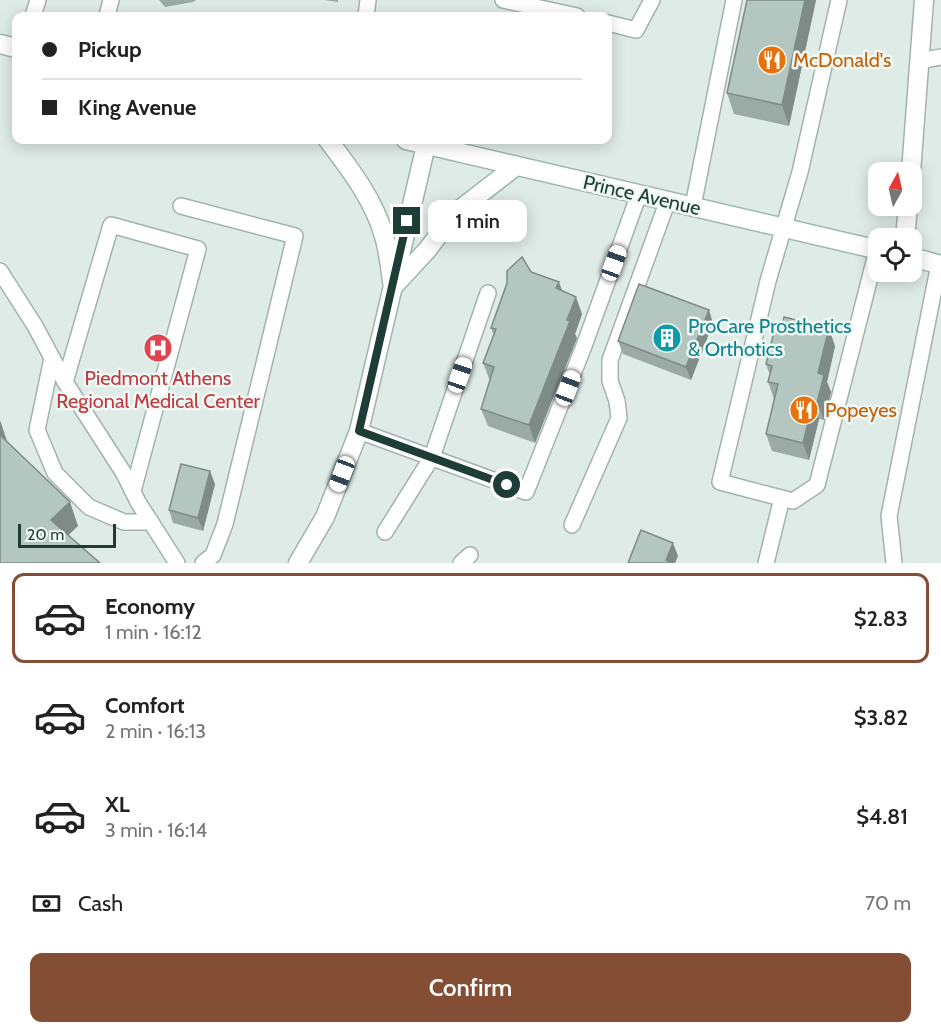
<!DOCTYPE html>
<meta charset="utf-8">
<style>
:root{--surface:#fff;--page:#f2f2f2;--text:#222;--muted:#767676;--line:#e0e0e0;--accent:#844e35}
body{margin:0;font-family:Cabin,sans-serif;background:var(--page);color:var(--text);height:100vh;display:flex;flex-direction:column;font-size:22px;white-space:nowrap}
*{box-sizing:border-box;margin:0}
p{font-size:20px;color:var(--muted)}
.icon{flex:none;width:33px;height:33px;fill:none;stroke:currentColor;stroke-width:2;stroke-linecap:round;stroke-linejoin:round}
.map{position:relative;height:563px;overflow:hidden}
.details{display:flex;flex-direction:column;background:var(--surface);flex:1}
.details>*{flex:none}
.top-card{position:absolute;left:12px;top:12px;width:600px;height:132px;border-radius:12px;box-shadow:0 3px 15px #0003;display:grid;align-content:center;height:132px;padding:0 30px;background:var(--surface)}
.needle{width:39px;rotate:8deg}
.fabs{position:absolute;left:868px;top:162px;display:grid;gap:12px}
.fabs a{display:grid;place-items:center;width:54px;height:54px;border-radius:12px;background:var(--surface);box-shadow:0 3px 15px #0003;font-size:30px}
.scale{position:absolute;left:18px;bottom:15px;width:98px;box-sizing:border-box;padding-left:6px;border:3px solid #1f3d37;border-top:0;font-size:16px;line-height:21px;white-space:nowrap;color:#1f3d37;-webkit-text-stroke:4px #f0f8f4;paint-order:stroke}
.end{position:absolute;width:27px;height:27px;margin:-14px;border:8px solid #1f3d37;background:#fff;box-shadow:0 0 0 3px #fff}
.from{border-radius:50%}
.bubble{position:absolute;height:42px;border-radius:12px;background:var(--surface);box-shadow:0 3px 15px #0003;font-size:20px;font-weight:600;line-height:42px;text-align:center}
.car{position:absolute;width:18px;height:36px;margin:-18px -9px;border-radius:8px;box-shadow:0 0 4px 2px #0007;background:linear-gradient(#fff 24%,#345 0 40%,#fff 0 76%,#345 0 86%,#fff 0)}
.top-card b{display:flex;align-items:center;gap:21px;height:57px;font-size:22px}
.top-card b+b{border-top:2px solid var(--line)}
.top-card i{width:15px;height:15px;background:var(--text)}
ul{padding:10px 0 0;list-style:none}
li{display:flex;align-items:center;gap:18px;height:90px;margin:0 12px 9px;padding:0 18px;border:3px solid transparent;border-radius:12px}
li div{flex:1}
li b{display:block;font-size:22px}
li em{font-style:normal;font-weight:600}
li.active{border-color:var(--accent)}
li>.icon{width:54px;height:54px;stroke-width:1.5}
.pay{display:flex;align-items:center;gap:15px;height:66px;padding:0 30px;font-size:22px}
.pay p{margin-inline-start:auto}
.action{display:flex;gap:12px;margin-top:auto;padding:12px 30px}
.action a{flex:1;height:69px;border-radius:12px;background:var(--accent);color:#fff;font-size:24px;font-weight:600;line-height:69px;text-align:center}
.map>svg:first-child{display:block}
</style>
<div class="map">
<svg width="941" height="563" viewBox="0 0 941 563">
<rect width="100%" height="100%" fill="#dfebe7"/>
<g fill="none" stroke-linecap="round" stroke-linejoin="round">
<!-- service casing -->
<g stroke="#a2b3af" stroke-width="18">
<g id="service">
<path d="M503 0 577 16"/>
<path d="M839 0 800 172 768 281 720 482 793 501 817 485 877 250"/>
<path d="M33 16 38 0"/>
<path d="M107 16 111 0"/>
<path d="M366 16 368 0"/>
<path d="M608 23 636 30 652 0"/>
<path d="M919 61 941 57"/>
<path d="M181 206 295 236 225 524 213 555 203 563"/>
<path d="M693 206 734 0"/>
<path d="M0 271 35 326 65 382 123 472 138 502 177 563"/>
<path d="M52 358 37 430 55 473 89 507 124 522H151"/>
<path d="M65 382 111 225 198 249 133 491"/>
<path d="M359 431 526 492 584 346 639 194"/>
<path d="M572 525 619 418 617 401 610 381V360L668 200"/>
<path d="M385 532 432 457 488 293"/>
<path d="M461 563 470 555"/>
<path d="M766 563 782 498"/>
<path d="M894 563 889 516 939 264"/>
</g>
</g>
<!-- minor casing -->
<g stroke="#a2b3af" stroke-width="21">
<g id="minor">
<path d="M911 172 924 0"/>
<path d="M905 238 908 206"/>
</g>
</g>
<!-- tertiary casing -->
<g stroke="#a2b3af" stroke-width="21">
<path id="tertiary" d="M298 563 325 517 359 431 426 145"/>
</g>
<!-- secondary casing -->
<g stroke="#9db8b0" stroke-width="21">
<g id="secondary">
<path d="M0 44 16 48"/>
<path d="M328 140C350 169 374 200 384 236 389 252 390 270 393 287"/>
<path d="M406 140 879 250"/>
<path d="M912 257 941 265"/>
<path d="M393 287 428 249 454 214 516 166"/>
</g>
</g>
<!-- service -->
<use href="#service" stroke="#fff" stroke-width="15"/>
<!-- minor -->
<use href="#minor" stroke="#fff" stroke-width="18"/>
<!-- tertiary -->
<use href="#tertiary" stroke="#fff" stroke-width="18"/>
<!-- secondary -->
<use href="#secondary" stroke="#fff" stroke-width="18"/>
</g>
<!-- wall -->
<g fill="#9baaa5">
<path d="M159 0H196L193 2 165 7Z"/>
<path d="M324 0H338V2Z"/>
<path d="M747 0H816L789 126 734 114 727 93Z"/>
<path d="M531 272 562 291 582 314 575 334 577 338 535 443 488 426 481 409 490 381 483 363 494 336 491 328Z"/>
<path d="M713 323 691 380 623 354 618 341Z"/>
<path d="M835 346 827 382 831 392 824 420 819 419 809 460 772 451 766 434 774 399 768 382 770 375 766 364Z"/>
<path d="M215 484 203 531 173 523 169 510Z"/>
</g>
<!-- shaded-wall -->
<g fill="#7e8b86">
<path d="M805 0H816L789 126 782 105Z"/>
<path d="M559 282 565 299 556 288Z"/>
<path d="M576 297 582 314 575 334 577 338 535 443 529 425Z"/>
<path d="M709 310 713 323 691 380 686 367Z"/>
<path d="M829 328 835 346 827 382 831 392 824 420 817 403 818 373Z"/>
<path d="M813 402 819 419 809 460 803 443Z"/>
<path d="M0 420 7 441 1 451 0 449Z"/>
<path d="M210 471 215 484 203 531 198 518Z"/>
<path d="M70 502 78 526 60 543 51 520Z"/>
<path d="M673 543 678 556 675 563H667L666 560Z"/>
</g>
<!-- building -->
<g fill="#b4c6c0" stroke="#7e8b86" stroke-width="1.5">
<path d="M747 0H805L782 105 727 93Z"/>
<path d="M522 257 531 272 559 282 556 288 576 297 567 320 570 321 529 425 481 409 494 367 483 363 496 329 491 328 507 283V271Z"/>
<path d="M639 284 709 310 686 367 618 341Z"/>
<path d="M784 317 829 328 818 373 824 375 817 403 813 402 803 443 766 434 778 384 768 382 772 366 766 364 776 324 782 325Z"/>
<path d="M0 435 70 502 51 520 100 563H0Z"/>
<path d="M181 464 210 471 198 518 169 510Z"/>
<path d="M641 530 673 543 666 560 673 563H628Z"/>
</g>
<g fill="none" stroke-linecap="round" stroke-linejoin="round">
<!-- route -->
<path stroke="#1f3d37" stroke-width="8" d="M407 221 359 431 507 485"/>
</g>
<!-- icons -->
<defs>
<g id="restaurant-disc" transform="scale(1.5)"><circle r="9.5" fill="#e8710a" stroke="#f0f8f4"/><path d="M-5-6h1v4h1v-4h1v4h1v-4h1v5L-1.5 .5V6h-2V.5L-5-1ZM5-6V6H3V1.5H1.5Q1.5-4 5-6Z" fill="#fff"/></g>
<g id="building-disc" transform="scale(1.5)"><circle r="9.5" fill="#0f9aa8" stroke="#f0f8f4"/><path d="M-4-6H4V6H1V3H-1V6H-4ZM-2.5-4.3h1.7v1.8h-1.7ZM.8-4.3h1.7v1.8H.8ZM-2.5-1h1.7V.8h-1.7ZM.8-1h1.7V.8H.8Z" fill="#fff"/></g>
<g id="hospital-disc" transform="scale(1.5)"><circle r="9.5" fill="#e0444e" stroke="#f0f8f4"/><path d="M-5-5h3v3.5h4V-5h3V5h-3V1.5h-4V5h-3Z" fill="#fff"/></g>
</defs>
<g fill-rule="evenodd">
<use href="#restaurant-disc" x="772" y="60"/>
<use href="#building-disc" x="667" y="338"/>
<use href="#hospital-disc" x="158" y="348"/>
<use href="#restaurant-disc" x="804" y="410"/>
</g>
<g text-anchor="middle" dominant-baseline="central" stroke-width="5" stroke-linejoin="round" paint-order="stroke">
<!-- food labels -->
<g font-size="20" fill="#c56008" stroke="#f0f8f4" text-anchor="start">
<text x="793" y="60">McDonald's</text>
<text x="825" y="410">Popeyes</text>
</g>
<!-- street labels -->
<g font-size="20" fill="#1f3d37" stroke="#f0f8f4">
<text transform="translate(642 195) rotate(13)">Prince Avenue</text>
</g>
<!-- culture labels -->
<g font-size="20" fill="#0d838f" stroke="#f0f8f4" text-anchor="start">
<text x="688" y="326">ProCare Prosthetics<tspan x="688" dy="23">&amp; Orthotics</tspan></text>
</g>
<!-- health labels -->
<g font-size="20" fill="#be3a42" stroke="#f0f8f4">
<text x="158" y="378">Piedmont Athens<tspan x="158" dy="23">Regional Medical Center</tspan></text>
</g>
</g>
</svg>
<div class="fabs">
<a><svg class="needle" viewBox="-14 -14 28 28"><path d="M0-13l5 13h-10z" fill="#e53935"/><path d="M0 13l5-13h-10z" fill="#767676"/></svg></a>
<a><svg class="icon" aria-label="locate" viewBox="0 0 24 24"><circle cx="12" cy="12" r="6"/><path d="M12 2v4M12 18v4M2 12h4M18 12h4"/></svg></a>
</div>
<div class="scale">20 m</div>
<i class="end from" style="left:507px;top:485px"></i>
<i class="end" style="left:407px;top:221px"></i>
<div class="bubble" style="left:428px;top:200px;width:99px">1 min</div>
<i class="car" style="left:614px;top:263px;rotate:20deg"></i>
<i class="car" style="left:460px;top:375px;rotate:19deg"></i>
<i class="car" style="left:568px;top:388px;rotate:21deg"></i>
<i class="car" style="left:342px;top:474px;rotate:201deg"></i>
<div class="top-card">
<b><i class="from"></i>Pickup</b>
<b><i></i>King Avenue</b>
</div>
</div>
<section class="details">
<ul>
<li class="active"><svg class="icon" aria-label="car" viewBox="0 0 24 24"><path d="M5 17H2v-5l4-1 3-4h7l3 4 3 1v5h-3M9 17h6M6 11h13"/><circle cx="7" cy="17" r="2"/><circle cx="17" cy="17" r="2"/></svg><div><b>Economy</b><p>1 min · 16:12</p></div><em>$2.83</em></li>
<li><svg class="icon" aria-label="car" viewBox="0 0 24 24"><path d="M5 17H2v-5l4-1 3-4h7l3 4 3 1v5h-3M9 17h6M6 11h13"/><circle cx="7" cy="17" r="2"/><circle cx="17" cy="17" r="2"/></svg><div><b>Comfort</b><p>2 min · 16:13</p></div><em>$3.82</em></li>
<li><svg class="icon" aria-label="car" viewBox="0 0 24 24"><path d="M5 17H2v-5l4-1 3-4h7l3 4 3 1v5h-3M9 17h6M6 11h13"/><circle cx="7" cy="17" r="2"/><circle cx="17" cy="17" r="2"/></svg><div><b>XL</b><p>3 min · 16:14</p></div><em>$4.81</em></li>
</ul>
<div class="pay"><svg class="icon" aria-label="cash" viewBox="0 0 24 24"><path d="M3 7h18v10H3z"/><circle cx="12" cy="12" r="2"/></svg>Cash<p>70 m</p></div>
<div class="action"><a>Confirm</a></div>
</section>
